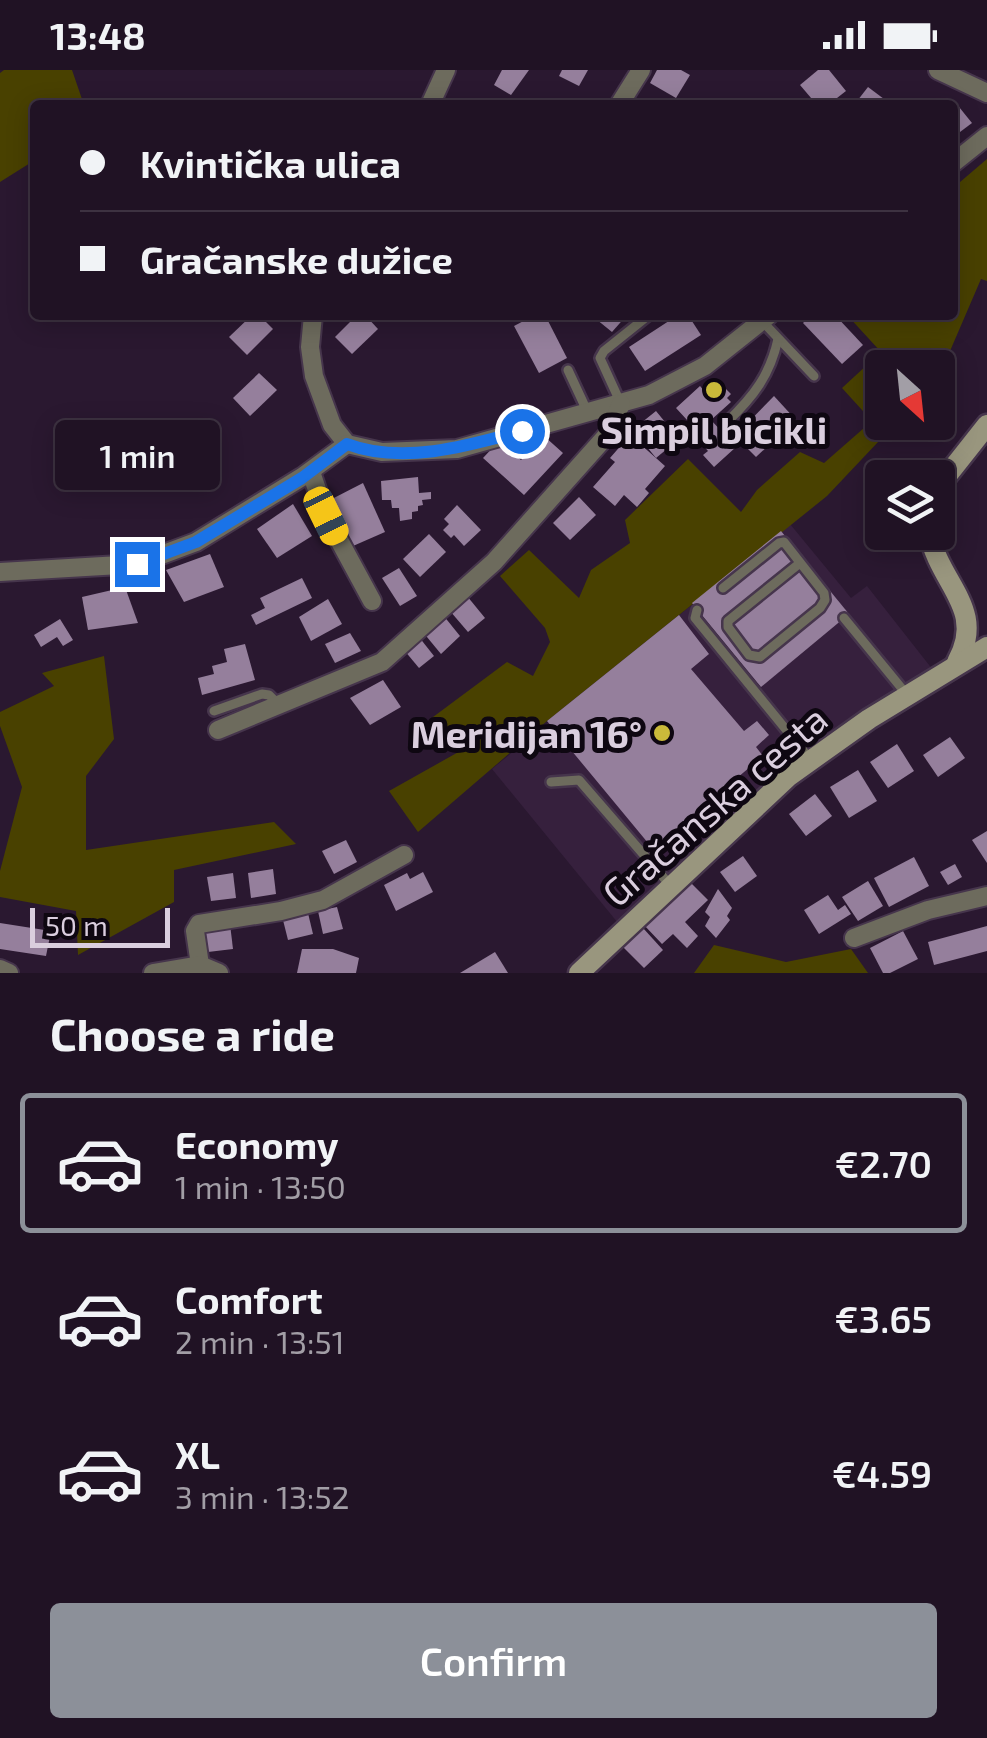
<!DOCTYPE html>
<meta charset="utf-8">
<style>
:root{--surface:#201224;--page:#2d2031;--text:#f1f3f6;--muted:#a29ea6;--line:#3d3241;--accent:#8c9099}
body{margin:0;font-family:"Exo 2",sans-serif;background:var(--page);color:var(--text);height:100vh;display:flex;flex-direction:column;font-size:38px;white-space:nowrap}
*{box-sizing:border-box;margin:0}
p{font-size:32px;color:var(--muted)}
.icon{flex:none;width:55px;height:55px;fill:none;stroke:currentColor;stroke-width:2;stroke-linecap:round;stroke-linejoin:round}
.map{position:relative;height:903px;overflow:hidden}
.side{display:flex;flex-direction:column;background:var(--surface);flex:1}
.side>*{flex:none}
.guide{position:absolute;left:30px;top:30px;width:928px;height:220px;border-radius:10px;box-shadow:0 5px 25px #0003,0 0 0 2px var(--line);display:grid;align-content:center;height:220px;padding:0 50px;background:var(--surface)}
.needle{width:65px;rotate:153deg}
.controls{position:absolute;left:865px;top:280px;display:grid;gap:20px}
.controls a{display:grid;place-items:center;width:90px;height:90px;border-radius:10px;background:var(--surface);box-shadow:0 5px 25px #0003,0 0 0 2px var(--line);font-size:50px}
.scale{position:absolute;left:30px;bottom:25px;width:140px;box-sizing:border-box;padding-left:10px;border:5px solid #dacede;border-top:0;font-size:28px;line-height:35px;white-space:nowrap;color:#dacede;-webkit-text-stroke:8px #0e0711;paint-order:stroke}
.end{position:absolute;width:45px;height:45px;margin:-22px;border:12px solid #1a73e8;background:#fff;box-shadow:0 0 0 5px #fff}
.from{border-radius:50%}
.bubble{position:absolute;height:70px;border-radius:10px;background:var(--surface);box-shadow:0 5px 25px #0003,0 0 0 2px var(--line);font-size:32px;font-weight:600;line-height:70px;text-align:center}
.car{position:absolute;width:30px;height:60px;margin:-30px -15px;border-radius:12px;box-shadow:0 0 8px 2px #0007;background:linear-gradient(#f5c518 24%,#345 0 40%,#f5c518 0 76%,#345 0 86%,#f5c518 0)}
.guide b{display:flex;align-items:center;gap:35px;height:95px;font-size:38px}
.guide b+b{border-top:2px solid var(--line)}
.guide i{width:25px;height:25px;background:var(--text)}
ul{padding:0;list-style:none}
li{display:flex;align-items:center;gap:30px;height:140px;margin:0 20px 15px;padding:0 30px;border:5px solid transparent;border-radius:10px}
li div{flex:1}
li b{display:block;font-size:38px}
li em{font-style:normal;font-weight:600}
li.active{border-color:var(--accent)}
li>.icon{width:90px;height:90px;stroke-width:1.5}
h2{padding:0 50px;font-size:45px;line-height:120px}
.action{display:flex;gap:20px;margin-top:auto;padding:20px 50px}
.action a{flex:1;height:115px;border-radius:10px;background:var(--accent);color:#fff;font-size:40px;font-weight:600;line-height:115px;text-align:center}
.status{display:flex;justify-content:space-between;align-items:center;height:70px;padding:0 50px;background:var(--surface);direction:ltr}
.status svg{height:28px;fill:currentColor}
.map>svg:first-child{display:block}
</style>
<div class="status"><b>13:48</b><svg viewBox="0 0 49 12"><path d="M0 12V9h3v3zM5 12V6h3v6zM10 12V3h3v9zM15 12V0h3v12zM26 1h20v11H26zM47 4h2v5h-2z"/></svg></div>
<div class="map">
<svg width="987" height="903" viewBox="0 0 987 903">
<rect width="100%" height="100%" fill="#2a1830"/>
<!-- built -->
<path fill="#36203d" d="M790 454 851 528 867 516 933 600 618 853 492 699Z"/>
<!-- green -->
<g fill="#494100">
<path d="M4 0H72L84 35H35V90L0 112V3Z"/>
<path d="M987 89V211L981 209 947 288 938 301V298H882V352L896 353 827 426 547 651 418 762 389 721 462 680 429 650 507 592 533 606 550 572 545 558 500 506 529 480 579 528 591 500 630 473 625 450 688 389 741 442 757 420 800 382 824 393 872 351 842 318 881 282 847 245H952L953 118Z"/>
<path d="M104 586 114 669 86 706V780L274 752 296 774 174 800V832L78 885 76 841 0 827V801L22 717 0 656V642L54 616 42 603Z"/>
<path d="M714 875 786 892 851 879 868 903H694Z"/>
</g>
<!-- building -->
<g fill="#957f9c">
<path d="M502 0H529L511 25 494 15Z"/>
<path d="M562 0H588L579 16 559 6Z"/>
<path d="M657 0H681L690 5 676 28 650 13Z"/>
<path d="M818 0H829L846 21 828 35H817L800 15Z"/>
<path d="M868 17 892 35H854Z"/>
<path d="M955 32 972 53 952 68V35Z"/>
<path d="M252 245H259L273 259 247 285 229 267Z"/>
<path d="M357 245H365L378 259 352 284 335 267Z"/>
<path d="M535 245H545L567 288 539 303 514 256Z"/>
<path d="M591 245H627L612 262Z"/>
<path d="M678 245H688L701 265 645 301 629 277Z"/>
<path d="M811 245H835L863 275 842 294 803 253Z"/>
<path d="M259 303 277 320 250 346 233 328Z"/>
<path d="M715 315 719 319 722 315 731 324 727 328 731 332 711 350 736 377 714 397 703 385 708 381 695 366 699 363 676 338 700 316 706 323Z"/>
<path d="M774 326 796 350 756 387 735 366Z"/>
<path d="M656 341 679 369 656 388 638 366 646 359 641 353Z"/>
<path d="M630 365 665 396 645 419 649 423 637 437 624 425 615 436 593 417 615 392 610 388Z"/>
<path d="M544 366 563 383 524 425 483 388 499 371 521 390Z"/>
<path d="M418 407 419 423 431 422V429L422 430 423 435 418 436V441L412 442V449L400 451 399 438H392L391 430H382L381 411Z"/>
<path d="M363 413 385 462 353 476 328 431Z"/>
<path d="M579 427 596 445 570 470 553 453Z"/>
<path d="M293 434 312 466 277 488 257 459Z"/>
<path d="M457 435 481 460 464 476 454 465 451 468 443 460 449 454 444 449Z"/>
<path d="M781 461 849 544 761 617 692 533Z"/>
<path d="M429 464 446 482 420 507 403 489Z"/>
<path d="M210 484 224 517 184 532 166 500Z"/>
<path d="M399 498 417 526 400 536 382 508Z"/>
<path d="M302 508 312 528 256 555 251 545 265 538 260 528Z"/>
<path d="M125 517 138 553 88 560 82 527Z"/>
<path d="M467 526 485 548 468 562 450 541Z"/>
<path d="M328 529 342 554 311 571 299 547Z"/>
<path d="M443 545 460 566 441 584 422 561Z"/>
<path d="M679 545 709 584 691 599 744 661 757 651 769 665 756 677 763 686 653 779 547 651Z"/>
<path d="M60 549 73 570 63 576 57 567 41 577 34 565Z"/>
<path d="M350 563 361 581 335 593 325 574Z"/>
<path d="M419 567 434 586 419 598 404 580Z"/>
<path d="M245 574 255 610 202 625 198 608 214 604 212 596 227 592 224 579Z"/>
<path d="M383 610 401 637 370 655 350 628Z"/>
<path d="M950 667 965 688 938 707 923 685Z"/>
<path d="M897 674 914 701 888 718 870 692Z"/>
<path d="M858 700 877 731 849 748 830 717Z"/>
<path d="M815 724 832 746 806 766 789 744Z"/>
<path d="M987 761V793L972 770Z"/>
<path d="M346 770 357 792 334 804 322 781Z"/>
<path d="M743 786 757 806 735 822 720 802Z"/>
<path d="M914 787 929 816 889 837 874 808Z"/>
<path d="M955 794 962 807 948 815 940 802Z"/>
<path d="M273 799 276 824 251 828 248 803Z"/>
<path d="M423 802 433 822 396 841 384 815 407 803 410 809Z"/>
<path d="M233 803 236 828 211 831 207 807Z"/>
<path d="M868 811 883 836 858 851 842 827Z"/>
<path d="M690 812 708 830 685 852 698 866 687 878 673 864 662 874 644 855Z"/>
<path d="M718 819 732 838 727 846 730 850 716 868 705 856 710 847 705 842Z"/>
<path d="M828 825 838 840 845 835 851 844 819 864 804 840Z"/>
<path d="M337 837 343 859 323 864 318 841Z"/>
<path d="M307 839 313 864 288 870 282 846Z"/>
<path d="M0 853 51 861 46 886 0 879Z"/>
<path d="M230 854 233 879 208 882 204 858Z"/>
<path d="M987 856V881L934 895 928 872Z"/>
<path d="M643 858 663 880 644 898 623 877Z"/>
<path d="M903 861 918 889 890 903H883L870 878Z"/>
<path d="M302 879H333L359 888 356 903H297Z"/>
<path d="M495 882 508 903H460Z"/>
</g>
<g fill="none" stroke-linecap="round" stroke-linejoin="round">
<!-- service casing -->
<g stroke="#46354c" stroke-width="14">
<g id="service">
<path d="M762 251 814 306"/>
<path d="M568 300 588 343"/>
<path d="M621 334 600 288 604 281 649 245"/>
<path d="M727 352C754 326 770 305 778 269"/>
<path d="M723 518 779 473 784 472 824 523 825 530 820 538 760 587 749 585 728 557V551L800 493"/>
<path d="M697 540 695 548 810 689"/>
<path d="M844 548 908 626"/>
<path d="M214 641 262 624 269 625 278 634"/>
<path d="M551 712 579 710 670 815"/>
</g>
</g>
<!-- minor casing -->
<g stroke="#46354c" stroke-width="22">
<g id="minor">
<path d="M938 0 987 23"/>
<path d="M430 35 446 0"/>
<path d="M619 35 641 0"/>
<path d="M952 94 987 66"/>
<path d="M313 245 310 277 314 306 332 355 347 374 382 382 457 379 649 325 705 296 769 245"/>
<path d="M311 402 326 446 372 531"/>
<path d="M0 502 137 494 196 472 302 407 347 374"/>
<path d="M218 660 382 592 494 492 608 364 621 334"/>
<path d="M854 868 928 840 987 826"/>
<path d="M200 895 195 861 199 854 281 841 323 830 404 785"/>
<path d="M0 899 9 903"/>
<path d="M153 903 200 895 219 903"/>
</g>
</g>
<!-- secondary casing -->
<g stroke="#46354c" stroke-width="25">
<g id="secondary">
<path d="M938 417 987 355"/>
<path d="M929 462C939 515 987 538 957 592"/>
<path d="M579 903 789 706 869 649 987 577"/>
</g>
</g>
<!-- service -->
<use href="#service" stroke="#6d6b5d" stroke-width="9"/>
<!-- minor -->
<use href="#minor" stroke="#6d6b5d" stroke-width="18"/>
<!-- secondary -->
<use href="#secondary" stroke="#99967e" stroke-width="20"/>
</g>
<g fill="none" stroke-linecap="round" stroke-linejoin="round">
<!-- route -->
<path stroke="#1a73e8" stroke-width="12" d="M137 494 196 472 302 408 347 374C402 395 468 376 522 361"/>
</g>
<!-- markers -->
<g fill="#caba3a" stroke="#0e0711" stroke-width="4">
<circle cx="714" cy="320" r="10"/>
<circle cx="662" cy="663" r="10"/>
</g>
<g text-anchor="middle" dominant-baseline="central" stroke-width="10" stroke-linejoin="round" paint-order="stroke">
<!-- poi labels -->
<g font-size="38" font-weight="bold" fill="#dacede" stroke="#0e0711">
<text x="714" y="359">Simpil bicikli</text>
<text x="642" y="663" text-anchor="end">Meridijan 16°</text>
</g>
<!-- street labels -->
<g font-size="38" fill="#dacede" stroke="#0e0711">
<text transform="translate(714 735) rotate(-41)">Gračanska cesta</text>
</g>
</g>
</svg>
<div class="controls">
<a><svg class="needle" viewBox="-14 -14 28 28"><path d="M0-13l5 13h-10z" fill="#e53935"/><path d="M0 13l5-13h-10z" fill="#a29ea6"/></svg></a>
<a><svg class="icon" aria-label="layers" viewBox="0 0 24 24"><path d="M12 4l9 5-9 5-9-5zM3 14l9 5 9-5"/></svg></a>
</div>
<div class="scale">50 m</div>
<i class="end from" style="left:522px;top:361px"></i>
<i class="end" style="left:137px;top:494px"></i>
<div class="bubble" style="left:55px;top:350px;width:165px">1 min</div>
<i class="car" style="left:326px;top:446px;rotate:154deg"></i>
<div class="guide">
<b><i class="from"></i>Kvintička ulica</b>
<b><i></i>Gračanske dužice</b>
</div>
</div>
<section class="side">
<h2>Choose a ride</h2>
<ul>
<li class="active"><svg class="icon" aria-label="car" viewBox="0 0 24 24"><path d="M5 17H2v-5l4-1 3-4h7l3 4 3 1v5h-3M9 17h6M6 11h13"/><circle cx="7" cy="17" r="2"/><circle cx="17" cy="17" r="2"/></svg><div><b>Economy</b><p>1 min · 13:50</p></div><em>€2.70</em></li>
<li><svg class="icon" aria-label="car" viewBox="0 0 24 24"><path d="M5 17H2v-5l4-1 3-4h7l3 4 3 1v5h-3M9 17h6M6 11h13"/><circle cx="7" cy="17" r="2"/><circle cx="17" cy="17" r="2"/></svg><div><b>Comfort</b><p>2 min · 13:51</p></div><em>€3.65</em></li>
<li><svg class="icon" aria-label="car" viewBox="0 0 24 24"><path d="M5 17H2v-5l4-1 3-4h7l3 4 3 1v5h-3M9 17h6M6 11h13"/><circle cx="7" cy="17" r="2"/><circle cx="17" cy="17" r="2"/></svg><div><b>XL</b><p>3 min · 13:52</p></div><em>€4.59</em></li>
</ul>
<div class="action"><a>Confirm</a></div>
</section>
